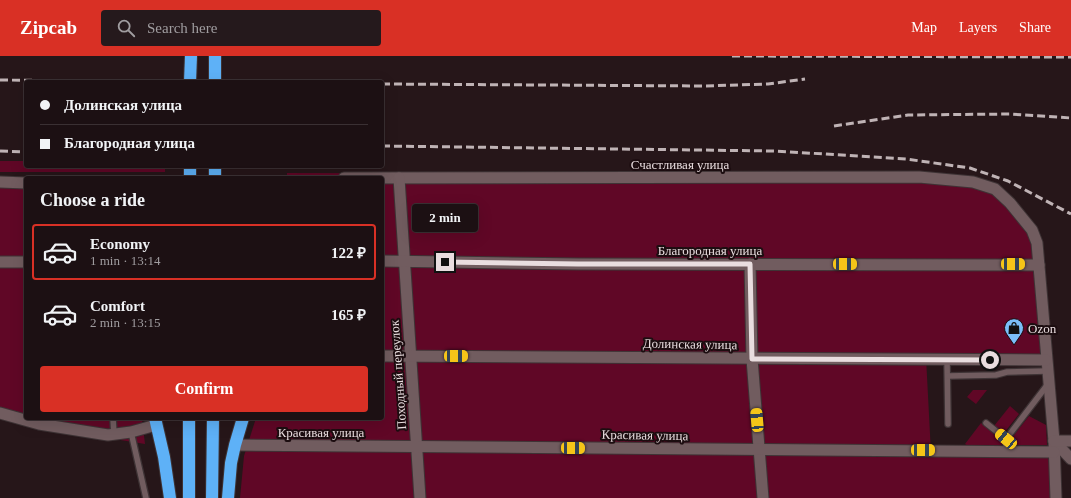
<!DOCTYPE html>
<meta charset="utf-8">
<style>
:root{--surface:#1c1013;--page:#25191c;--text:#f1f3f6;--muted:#a09da0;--line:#3a3033;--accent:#d93025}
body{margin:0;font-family:"Times New Roman",serif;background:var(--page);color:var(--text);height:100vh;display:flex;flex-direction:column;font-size:15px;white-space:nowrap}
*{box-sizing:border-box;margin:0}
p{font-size:13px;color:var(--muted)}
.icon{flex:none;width:22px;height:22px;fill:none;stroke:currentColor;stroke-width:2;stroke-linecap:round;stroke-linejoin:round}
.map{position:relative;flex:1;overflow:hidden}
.panel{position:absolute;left:24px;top:120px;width:360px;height:244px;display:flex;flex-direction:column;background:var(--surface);border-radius:4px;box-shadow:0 4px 16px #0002,0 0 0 1px var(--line)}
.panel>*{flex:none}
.hud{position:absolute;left:24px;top:24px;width:360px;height:88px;border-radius:4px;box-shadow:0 4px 16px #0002,0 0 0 1px var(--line);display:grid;align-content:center;height:88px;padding:0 16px;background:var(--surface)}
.end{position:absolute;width:18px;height:18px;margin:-9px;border:5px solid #e9dddf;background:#111;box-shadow:0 0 0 2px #111}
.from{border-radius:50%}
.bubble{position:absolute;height:28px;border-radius:4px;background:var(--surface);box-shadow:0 4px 16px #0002,0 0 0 1px var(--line);font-size:13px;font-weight:700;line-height:28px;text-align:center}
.car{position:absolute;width:12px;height:24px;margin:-12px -6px;border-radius:5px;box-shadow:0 0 3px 1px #0007;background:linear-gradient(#f5c518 24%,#345 0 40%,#f5c518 0 76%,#345 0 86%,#f5c518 0)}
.hud b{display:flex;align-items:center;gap:14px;height:38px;font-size:15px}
.hud b+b{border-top:1px solid var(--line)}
.hud i{width:10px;height:10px;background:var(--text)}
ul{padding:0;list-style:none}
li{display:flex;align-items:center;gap:12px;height:56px;margin:0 8px 6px;padding:0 8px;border:2px solid transparent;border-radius:4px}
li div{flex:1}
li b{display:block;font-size:15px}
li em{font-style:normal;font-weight:700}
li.on{border-color:var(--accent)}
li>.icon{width:36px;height:36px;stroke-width:1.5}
h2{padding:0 16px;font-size:18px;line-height:48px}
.button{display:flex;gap:8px;margin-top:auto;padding:8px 16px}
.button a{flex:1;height:46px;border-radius:4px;background:var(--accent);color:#fff;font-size:16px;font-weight:700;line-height:46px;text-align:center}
header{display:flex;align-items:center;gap:24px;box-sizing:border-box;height:56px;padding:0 20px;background:var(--accent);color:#fff}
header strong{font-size:19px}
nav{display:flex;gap:22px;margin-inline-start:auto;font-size:14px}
.search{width:280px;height:36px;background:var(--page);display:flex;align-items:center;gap:10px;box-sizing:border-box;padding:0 14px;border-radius:4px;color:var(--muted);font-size:15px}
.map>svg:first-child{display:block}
</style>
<header>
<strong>Zipcab</strong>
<div class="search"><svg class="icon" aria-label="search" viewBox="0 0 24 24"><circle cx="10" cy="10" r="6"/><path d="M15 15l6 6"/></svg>Search here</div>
<nav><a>Map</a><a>Layers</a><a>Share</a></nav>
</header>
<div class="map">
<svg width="1071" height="442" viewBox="0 0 1071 442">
<rect width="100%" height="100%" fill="#261619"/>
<!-- green -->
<g fill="#600726">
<path d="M0 105H26V110H165V116H0Z"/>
<path d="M287 117 918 119 988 133 1020 166 1031 183 1043 302 926 301 931 397 1058 398 1060 442H240L244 400 256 362H382V122H287Z"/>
<path d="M0 122H26V362H142L145 388 22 368 0 360Z"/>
<path d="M973 334H987L976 348 967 341Z"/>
<path d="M1010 350 1019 358 1004 377 994 370Z"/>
<path d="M1029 360 1046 369 1047 389H1010V384Z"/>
<path d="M981 367 1002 383V390H968L965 388Z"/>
</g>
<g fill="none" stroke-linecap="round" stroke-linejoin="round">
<!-- lane casing -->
<g stroke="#3e3335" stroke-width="8">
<g id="lane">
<path d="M947 304 948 368"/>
<path d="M948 320 996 319 1007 316 1047 315"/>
<path d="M113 362 114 379"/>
<path d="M986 367 1006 383"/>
<path d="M131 376 146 442"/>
<path d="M1006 395V383L1048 328"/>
</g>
</g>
<!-- street casing -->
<g stroke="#3e3335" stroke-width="13">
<g id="street">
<path d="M344 122 919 121 973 126 995 133 1010 147 1032 174 1037 187 1054 385 1056 442"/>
<path d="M399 122 420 442"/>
<path d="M0 126 26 127"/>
<path d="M382 205 579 208 1039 209"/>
<path d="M0 206H26"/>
<path d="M750 208 752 303 763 442"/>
<path d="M382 300 1046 304"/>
<path d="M0 357 39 368 108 379 131 376 156 369"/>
<path d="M1054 385 1071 403"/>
<path d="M1054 385H1071"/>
<path d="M235 389 1054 396"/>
</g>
</g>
<!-- highway casing -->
<g stroke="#3e3335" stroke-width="14">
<g id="highway">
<path d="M215 0V26"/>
<path d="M215 110V122"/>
<path d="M190 122V110"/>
<path d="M155 362 164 401 170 442"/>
<path d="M189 442V362"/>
<path d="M212 442 213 362"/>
<path d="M228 442 231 407 235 389 243 362"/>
</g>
</g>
<!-- lane -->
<use href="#lane" stroke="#715c5f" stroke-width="5.5"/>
<!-- street -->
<use href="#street" stroke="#715c5f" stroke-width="11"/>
<!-- highway -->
<use href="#highway" stroke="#5eb1f7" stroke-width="12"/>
<!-- rail -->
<g stroke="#bfb3b5" stroke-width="3" stroke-dasharray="8 4" stroke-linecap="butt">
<path d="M732 0 1071 1"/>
<path d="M0 24 192 26"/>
<path d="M382 28 703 30 768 28 805 23"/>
<path d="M834 70 908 59 1010 58 1071 62"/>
<path d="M382 90 775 95 906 103 970 112 1008 125 1071 158"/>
<path d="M0 95 26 96"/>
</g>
<!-- highway-bridge casing -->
<g stroke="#3e3335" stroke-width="14" stroke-linecap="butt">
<path id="highway-bridge" d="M190 26 191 0"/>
</g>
<!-- highway-bridge -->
<use href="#highway-bridge" stroke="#5eb1f7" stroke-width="12"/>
</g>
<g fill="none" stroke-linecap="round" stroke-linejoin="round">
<!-- route -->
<path stroke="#e9dddf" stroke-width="5" d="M445 206 578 208H750L752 303 990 304"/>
</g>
<!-- icons -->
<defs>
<g id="shop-pin" transform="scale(1)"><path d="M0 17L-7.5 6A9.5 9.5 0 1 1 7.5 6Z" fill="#7bbef9" stroke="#1c0d10"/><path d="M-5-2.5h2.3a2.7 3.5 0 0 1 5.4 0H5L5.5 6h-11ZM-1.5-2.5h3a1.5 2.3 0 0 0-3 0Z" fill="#111"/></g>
</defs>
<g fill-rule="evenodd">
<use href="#shop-pin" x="1014" y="272"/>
</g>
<g text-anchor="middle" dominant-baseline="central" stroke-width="4" stroke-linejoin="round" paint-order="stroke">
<!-- street labels -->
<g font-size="13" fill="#e9dddf" stroke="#1c0d10">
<text x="680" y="108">Счастливая улица</text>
<text x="710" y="194">Благородная улица</text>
<text transform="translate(690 288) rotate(1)">Долинская улица</text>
<text transform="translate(398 319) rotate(-94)">Походный переулок</text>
<text x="321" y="376">Красивая улица</text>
<text transform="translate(645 379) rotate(1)">Красивая улица</text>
</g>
<!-- poi labels -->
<g font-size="13" fill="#e9dddf" stroke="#1c0d10" text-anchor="start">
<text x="1028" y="272">Ozon</text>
</g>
</g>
</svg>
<i class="end from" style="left:990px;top:304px"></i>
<i class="end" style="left:445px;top:206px"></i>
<div class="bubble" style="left:412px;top:148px;width:66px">2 min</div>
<i class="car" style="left:845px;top:208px;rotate:90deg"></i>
<i class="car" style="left:1013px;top:208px;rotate:90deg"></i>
<i class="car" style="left:456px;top:300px;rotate:90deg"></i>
<i class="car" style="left:757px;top:364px;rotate:355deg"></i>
<i class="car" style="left:1006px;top:383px;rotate:309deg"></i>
<i class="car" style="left:573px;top:392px;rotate:91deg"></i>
<i class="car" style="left:923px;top:394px;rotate:90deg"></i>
<div class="hud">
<b><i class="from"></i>Долинская улица</b>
<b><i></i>Благородная улица</b>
</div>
<section class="panel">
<h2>Choose a ride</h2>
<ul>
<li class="on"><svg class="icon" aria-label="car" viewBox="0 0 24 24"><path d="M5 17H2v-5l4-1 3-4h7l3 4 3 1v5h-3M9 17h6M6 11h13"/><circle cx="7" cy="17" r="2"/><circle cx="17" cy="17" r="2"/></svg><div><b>Economy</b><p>1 min · 13:14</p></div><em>122 ₽</em></li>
<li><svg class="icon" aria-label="car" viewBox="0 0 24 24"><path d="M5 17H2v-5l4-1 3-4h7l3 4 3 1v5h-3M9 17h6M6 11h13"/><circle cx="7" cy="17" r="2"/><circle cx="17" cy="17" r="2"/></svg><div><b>Comfort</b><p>2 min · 13:15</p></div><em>165 ₽</em></li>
</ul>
<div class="button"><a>Confirm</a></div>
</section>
</div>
